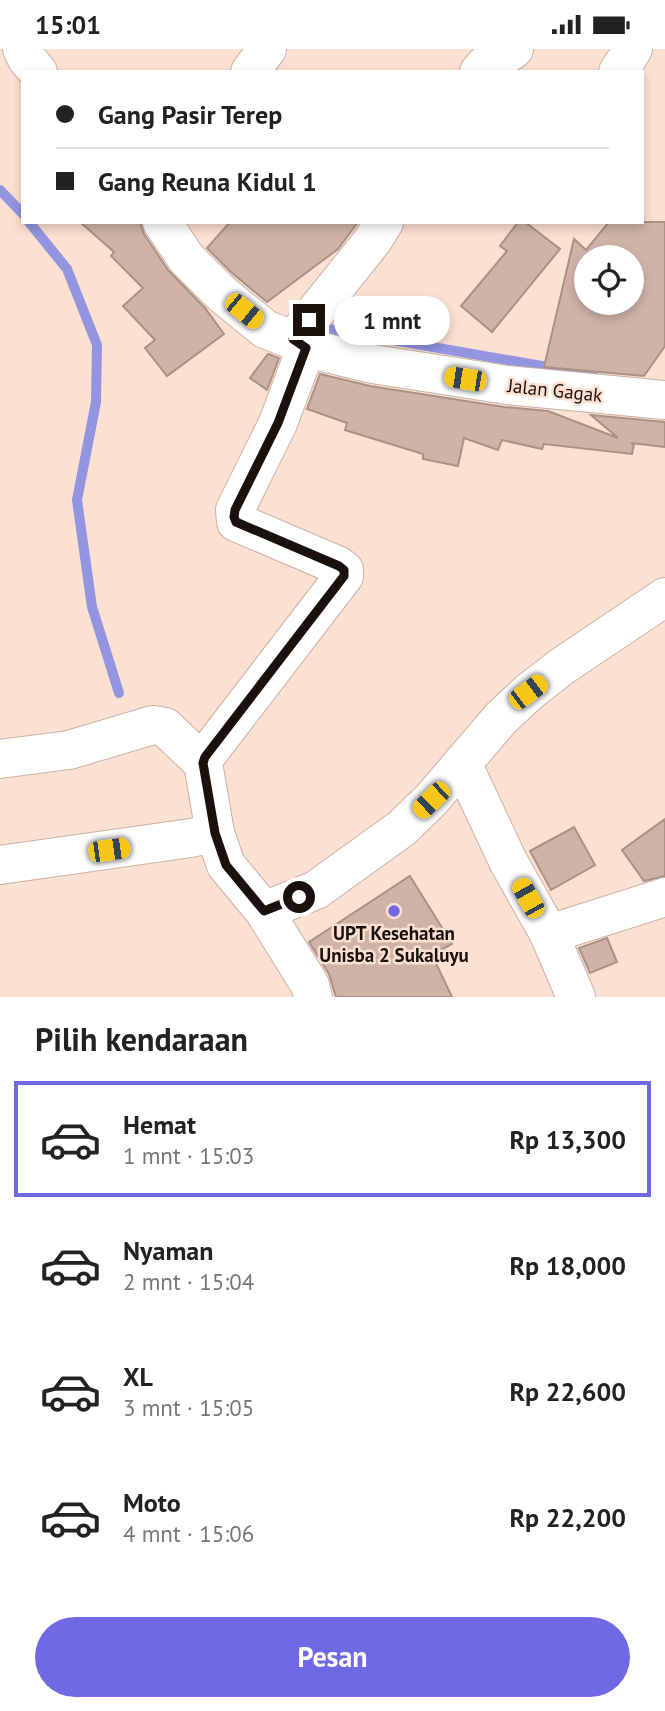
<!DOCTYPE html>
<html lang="id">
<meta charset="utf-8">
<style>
:root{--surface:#fff;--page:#f6f6f6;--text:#222;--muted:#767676;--line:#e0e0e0;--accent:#7069e4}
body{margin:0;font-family:"PT Sans",sans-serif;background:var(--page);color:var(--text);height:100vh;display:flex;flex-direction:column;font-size:26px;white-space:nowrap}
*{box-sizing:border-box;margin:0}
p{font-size:23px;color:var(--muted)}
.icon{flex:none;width:38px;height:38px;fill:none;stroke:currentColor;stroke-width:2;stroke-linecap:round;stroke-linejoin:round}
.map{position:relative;height:948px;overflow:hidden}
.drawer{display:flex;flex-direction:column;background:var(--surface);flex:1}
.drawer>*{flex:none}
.banner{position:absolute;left:21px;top:21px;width:623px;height:154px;border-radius:0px;box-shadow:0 4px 10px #0003;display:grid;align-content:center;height:154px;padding:0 35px;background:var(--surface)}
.fabs{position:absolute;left:574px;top:196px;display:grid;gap:14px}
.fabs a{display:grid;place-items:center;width:70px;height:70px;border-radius:50%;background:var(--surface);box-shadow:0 4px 10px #0003;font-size:35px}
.end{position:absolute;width:32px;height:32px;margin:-16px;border:9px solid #1a100c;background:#fff;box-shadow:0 0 0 4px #fff}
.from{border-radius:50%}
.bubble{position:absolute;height:49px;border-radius:24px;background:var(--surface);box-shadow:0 4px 10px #0003;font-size:23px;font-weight:600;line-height:49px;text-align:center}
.car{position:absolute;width:21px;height:42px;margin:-21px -10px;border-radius:9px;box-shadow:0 0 5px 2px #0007;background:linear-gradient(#f5c518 24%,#345 0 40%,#f5c518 0 76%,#345 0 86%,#f5c518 0)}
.banner b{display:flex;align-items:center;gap:24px;height:66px;font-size:26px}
.banner b+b{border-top:2px solid var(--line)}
.banner i{width:18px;height:18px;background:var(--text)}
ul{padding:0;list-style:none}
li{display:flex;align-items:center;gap:21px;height:116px;margin:0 14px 10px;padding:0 21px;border:4px solid transparent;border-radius:0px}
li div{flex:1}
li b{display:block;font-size:26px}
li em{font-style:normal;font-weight:600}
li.selected{border-color:var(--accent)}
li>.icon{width:63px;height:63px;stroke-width:1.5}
h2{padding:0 35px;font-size:32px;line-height:84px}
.primary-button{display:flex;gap:14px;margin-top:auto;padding:14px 35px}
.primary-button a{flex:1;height:80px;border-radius:42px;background:var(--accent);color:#fff;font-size:28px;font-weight:600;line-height:80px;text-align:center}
.status{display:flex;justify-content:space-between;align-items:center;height:49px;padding:0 35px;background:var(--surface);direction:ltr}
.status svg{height:19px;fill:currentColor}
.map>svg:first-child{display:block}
</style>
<div class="status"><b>15:01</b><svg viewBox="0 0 49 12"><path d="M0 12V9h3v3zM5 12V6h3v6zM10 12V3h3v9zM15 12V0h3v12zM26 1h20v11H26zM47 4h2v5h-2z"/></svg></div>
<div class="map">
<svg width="665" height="948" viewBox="0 0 665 948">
<rect width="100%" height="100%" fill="#fce0d2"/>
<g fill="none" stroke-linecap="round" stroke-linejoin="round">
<!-- stream -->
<g stroke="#9395e1" stroke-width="10">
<path d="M0 141 23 165"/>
<path d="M29 173 67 220 97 296 96 353 77 451 92 558 119 644"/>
<path d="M312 277 593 326"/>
</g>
</g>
<!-- building -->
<g fill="#cfb3a6" stroke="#ab9184" stroke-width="2" fill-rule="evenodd">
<path d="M80 173H140L144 185 168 221 205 259 224 285 167 327 145 299 155 291 123 257 143 239 111 207 114 203Z"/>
<path d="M230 173H358L338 200 267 253 232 224 207 199Z"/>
<path d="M518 173H525L560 200 492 283 461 257 507 202 500 197Z"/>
<path d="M609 173H665V297L644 327 544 318 574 190 586 201ZM586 208H632V254H586Z"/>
<path d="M268 305 279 309 267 341 250 329Z"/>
<path d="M320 325 370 337 504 358 548 362 618 389 591 366 665 373V398L631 394 634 395 632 405 544 395 542 400 502 391 498 401 464 389 458 417 423 410V405L345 381 347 374 307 360Z"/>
<path d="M665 770V827L644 832 622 801Z"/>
<path d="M574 778 595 816 551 841 530 802Z"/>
<path d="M410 827 452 895 432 906 452 948H336L329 925 309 893Z"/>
<path d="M607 889 617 913 590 924 579 899Z"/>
</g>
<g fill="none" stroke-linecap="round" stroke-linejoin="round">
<!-- minor casing -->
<g stroke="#ccb0a4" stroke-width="40">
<g id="minor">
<path d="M22 0 27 10 38 23"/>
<path d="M250 23 267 0"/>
<path d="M479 23 497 3 505 6 514 0"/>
<path d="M618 23 633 0"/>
<path d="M162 173 186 209 222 245 265 280 293 291 306 299 373 315 507 336 665 351"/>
<path d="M293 291 373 191 384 173"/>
<path d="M0 710 69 701 153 676 165 678 203 714 215 784 226 816 264 862 310 936 313 948"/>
<path d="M203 714 205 708 344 527V521L339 517 236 473 235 461 278 374 306 299"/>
<path d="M462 714 508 812 549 885 576 948"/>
<path d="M0 816 191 789 215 784"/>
<path d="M264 862 316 841 402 779 431 751 501 669 529 643 561 618 665 548"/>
<path d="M549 885 665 848"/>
</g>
</g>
<!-- minor -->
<use href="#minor" stroke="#fff" stroke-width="38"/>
</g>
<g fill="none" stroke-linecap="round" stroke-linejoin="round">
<!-- route -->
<path stroke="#1a100c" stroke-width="9" d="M299 848 264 862 226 816 215 784 203 714 205 708 344 527V521L339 517 236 473 234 468 235 461 278 374 306 299 293 290 309 271"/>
</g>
<!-- markers -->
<circle fill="#7069e4" stroke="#fce0d2" stroke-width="2.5" cx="394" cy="862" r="7"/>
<g text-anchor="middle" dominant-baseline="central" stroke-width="5" stroke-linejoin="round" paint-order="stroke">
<!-- street labels -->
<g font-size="19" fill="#1a100c" stroke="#fce0d2">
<text transform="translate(555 341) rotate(6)">Jalan Gagak</text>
</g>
<!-- poi labels -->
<g font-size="19" font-weight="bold" fill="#1a100c" stroke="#fce0d2">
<text x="394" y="884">UPT Kesehatan<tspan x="394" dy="22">Unisba 2 Sukaluyu</tspan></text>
</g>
</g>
</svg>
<div class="fabs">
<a><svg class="icon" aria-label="locate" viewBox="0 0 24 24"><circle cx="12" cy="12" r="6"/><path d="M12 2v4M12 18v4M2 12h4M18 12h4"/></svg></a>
</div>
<i class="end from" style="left:299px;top:848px"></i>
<i class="end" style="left:309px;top:271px"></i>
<div class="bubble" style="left:334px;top:247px;width:116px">1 mnt</div>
<i class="car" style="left:244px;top:262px;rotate:129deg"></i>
<i class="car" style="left:465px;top:330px;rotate:279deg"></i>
<i class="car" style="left:528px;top:643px;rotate:53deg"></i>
<i class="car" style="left:431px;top:751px;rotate:226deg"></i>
<i class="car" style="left:109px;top:801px;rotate:82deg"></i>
<i class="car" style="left:528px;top:849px;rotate:331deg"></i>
<div class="banner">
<b><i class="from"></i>Gang Pasir Terep</b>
<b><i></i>Gang Reuna Kidul 1</b>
</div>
</div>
<section class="drawer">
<h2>Pilih kendaraan</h2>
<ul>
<li class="selected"><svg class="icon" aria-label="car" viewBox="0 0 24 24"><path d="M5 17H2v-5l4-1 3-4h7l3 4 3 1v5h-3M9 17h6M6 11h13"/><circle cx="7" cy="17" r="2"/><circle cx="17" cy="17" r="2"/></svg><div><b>Hemat</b><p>1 mnt · 15:03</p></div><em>Rp 13,300</em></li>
<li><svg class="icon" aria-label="car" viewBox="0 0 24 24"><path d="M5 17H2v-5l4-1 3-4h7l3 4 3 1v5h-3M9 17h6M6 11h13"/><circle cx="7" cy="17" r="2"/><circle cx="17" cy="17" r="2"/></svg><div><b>Nyaman</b><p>2 mnt · 15:04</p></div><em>Rp 18,000</em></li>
<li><svg class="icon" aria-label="car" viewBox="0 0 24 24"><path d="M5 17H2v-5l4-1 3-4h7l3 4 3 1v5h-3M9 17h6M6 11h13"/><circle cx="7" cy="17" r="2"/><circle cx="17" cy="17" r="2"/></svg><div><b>XL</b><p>3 mnt · 15:05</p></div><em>Rp 22,600</em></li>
<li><svg class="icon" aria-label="car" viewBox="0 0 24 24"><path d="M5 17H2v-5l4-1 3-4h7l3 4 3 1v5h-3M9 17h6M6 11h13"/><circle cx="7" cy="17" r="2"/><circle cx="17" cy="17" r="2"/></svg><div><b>Moto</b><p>4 mnt · 15:06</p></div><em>Rp 22,200</em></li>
</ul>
<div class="primary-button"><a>Pesan</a></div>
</section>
